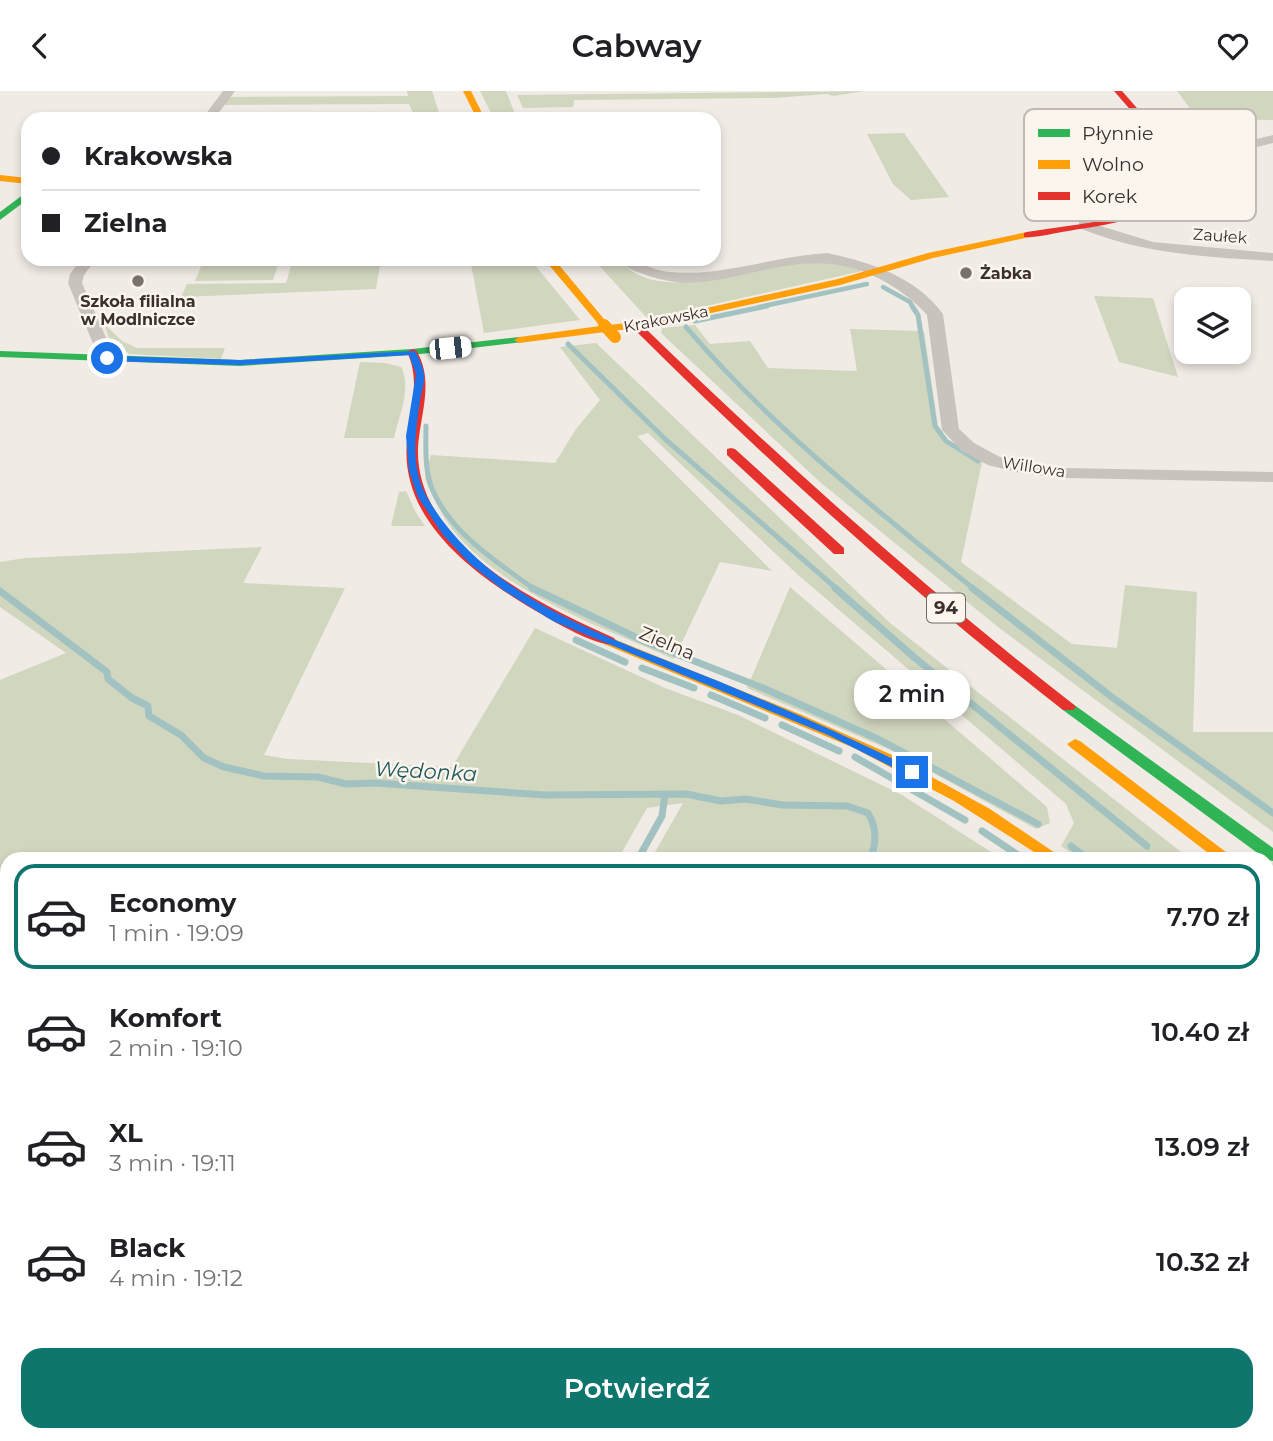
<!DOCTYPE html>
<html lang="pl">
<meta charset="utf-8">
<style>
:root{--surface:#fff;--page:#f6f6f6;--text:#202124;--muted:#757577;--line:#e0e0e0;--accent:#0f766e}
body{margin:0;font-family:Montserrat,sans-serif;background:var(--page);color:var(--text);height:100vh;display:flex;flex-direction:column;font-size:26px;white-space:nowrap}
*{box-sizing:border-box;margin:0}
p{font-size:23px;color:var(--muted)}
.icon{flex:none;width:38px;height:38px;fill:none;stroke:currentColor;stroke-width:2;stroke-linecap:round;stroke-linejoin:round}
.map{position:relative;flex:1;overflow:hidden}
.side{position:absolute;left:0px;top:761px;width:1274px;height:590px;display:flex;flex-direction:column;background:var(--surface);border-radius:21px 21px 0 0;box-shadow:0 4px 10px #0003}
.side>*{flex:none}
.top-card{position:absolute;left:21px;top:21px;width:700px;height:154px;border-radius:21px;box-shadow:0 4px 10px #0003;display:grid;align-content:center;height:154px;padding:0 21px;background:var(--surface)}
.buttons{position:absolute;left:1174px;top:196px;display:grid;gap:14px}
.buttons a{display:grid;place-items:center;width:77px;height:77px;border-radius:14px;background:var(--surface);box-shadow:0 4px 10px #0003;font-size:35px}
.end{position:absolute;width:32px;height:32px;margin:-16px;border:9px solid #1a73e8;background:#fff;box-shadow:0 0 0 4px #fff}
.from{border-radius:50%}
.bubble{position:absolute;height:49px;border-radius:21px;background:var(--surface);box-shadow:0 4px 10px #0003;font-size:23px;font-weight:600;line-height:49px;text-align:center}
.car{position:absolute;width:21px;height:42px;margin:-21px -10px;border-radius:9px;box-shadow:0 0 5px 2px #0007;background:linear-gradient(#fff 24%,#345 0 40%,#fff 0 76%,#345 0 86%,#fff 0)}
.top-card b{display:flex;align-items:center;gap:24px;height:66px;font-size:26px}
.top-card b+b{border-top:2px solid var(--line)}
.top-card i{width:18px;height:18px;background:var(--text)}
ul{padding:12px 0 0;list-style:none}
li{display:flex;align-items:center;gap:21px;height:105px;margin:0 14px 10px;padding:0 7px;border:4px solid transparent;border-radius:21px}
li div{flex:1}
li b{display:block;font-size:26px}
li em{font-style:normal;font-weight:600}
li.on{border-color:var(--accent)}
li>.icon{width:63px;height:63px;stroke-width:1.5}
.button{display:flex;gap:14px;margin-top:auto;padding:14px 21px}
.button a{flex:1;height:80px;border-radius:21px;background:var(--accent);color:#fff;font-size:28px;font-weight:600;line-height:80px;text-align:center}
header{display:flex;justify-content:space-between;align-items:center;height:91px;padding:0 21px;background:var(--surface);font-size:32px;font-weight:600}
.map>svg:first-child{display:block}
</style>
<header><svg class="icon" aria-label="back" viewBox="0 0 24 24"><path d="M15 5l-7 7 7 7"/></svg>Cabway<svg class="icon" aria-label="heart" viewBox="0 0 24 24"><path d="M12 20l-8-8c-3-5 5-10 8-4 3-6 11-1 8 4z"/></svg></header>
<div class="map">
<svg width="1273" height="1350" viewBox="0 0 1273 1350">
<rect width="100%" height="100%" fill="#f0ebe5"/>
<!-- green -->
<g fill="#d1d6bf">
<path d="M407 0H432L441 28H416L409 13 223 14 229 6 408 5Z"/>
<path d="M480 0H506L517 28H494Z"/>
<path d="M864 0 834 5 827 3 774 7 574 9 573 16 523 17 517 4Z"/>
<path d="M1177 0H1273V29L1198 28Z"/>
<path d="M904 42 944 99 949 106 911 109 893 93 867 43Z"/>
<path d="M204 168H280L273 189 195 190Z"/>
<path d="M293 168H381L376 198 181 206 187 193 286 192Z"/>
<path d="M506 168H530L580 229 484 242 471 173Z"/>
<path d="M593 168H619C662 223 768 162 826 169 838 171 851 176 862 180L648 228Z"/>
<path d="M1094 205 1153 207 1178 286 1119 271Z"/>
<path d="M104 233 122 250 137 257H225L221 268 130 263 111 253Z"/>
<path d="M695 234 710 253 750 250 768 277 857 280 850 238 924 240 938 335 949 350 982 371 961 471 1072 553 1117 557 1125 494 1197 501 1193 641H1273V741L998 536 821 392 661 242 662 237Z"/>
<path d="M596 252 890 532 1190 768H1080L1061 755 1074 732 1066 713 797 483 648 342 637 345 772 480 720 471 674 568C599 535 469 490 435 409 432 402 425 392 425 385 426 378 429 370 431 364L555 372 576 338 600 309 560 256Z"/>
<path d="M360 271 385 272 401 276C412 297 399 325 394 347H344Z"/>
<path d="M406 400 416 422 425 435H391L399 401Z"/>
<path d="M262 456 243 492 345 497 264 664 288 668 452 676 535 537 665 597 738 624 902 704 1002 768H651L683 712 647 717 618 768H7V791L0 782V589L66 562 0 516V471L25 467Z"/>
<path d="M790 496 1047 716 1050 732 1036 738 895 661 747 597Z"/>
<path d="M1267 826 1273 830V906L1267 902Z"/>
<path d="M1267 946H1273V1047L1267 1025Z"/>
<path d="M1267 1175 1273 1176V1350H312L316 1344H1267Z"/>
</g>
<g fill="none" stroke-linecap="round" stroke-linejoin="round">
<!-- stream-far3 -->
<g stroke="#a1c2c1" stroke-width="4.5">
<path d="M883 196 910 211 913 216"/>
<path d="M759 216 867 193"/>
</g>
<!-- stream-far2 -->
<g stroke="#a1c2c1" stroke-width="5">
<path d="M912 215 918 224 935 335 946 350 978 370"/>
<path d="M695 230 767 215"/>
<path d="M686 236C770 335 874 417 974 498"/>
<path d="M568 253 665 348 837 498"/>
<path d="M426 335C426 356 424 380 433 400 452 443 497 471 534 498"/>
</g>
<!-- stream-far1 -->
<g stroke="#a1c2c1" stroke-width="7">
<path d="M532 497 646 551 763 597 878 648 1038 733"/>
<path d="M835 497 915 567 1147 755"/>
<path d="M972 497 1113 607 1273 722"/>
<path d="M0 500 107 581 108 588 132 607 148 615 149 625 181 644 204 667 224 676 264 685 318 686 346 693 375 692 545 704 686 703 721 710 746 708 782 714 847 715 868 722C877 737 877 752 870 768"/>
<path d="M576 549 625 571"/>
<path d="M642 577 694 597"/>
<path d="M711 604 765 627"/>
<path d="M782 634 839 660"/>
<path d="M855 666 965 729"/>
<path d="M982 740 1024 768"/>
<path d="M1071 755 1088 768"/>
<path d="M638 768 662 725 665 704"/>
</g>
<!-- stream -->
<g stroke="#a1c2c1" stroke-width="9">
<path d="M1267 892 1273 896"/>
<path d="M1001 1344 1007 1350"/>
<path d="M299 1350 302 1344"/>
</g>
<!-- street -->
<g fill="#c9c3be" fill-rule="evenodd">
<path d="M223 0H235L214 28H202Z"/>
<path d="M1273 44V52L1241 60 1218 74 1221 81 1218 87 1191 92 1184 88 1186 85 1209 81 1205 73 1206 70 1233 54Z"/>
<path d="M1084 130 1153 151 1273 162V170C1206 166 1142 163 1079 137V131Z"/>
<path d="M827 162C870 171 916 186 943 223L959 338 974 352 1000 366 1021 372 1065 377 1273 381V391L1065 387 1020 382 988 374 962 360 942 339 927 224C914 209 898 198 880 188 793 143 726 212 649 185 641 182 631 180 625 174L632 170C644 173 656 180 669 181 722 186 774 165 827 162Z"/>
<path d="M81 168H96L84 184 82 192 115 267 113 270 107 272 99 267 68 192 70 183Z"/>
<path d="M0 795 7 797V819L0 817Z"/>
</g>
<!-- fast -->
<g fill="#30b455" fill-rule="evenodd">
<path d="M28 100V108L0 129V121Z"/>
<path d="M519 246 524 249 523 251 412 264 240 275 0 266V260L240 269 412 258Z"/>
<path d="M1068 611 1073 613 1273 757V770L1267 769 1063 619 1060 616 1063 613Z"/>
<path d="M1267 792 1273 794V808L1267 806Z"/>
</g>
<!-- slow -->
<g fill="#ff9f0a" fill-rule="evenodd">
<path d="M463 0H471L485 28H477Z"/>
<path d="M0 84 28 87V93L0 90Z"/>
<path d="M1027 141 1030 142V146L933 167 840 194 652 235 519 252 514 249 519 246 600 235 544 168H554L609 234 652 229 838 188 928 162Z"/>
<path d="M609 546 802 624 890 663 990 718 1064 768H1045L954 710 854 657 604 553 602 550Z"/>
<path d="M1075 648 1080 650 1235 768H1216L1070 656 1067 653Z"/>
</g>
<!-- jam -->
<g fill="#e5322d" fill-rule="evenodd">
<path d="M1114 0H1122L1193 81 1197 96C1167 127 1102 134 1062 141 1050 143 1036 147 1024 146V142L1027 141C1078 132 1146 130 1187 95L1186 83Z"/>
<path d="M638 238H646C782 370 923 496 1073 613L1076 616 1073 619H1063C913 502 773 376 638 242Z"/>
<path d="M412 258 416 259C435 290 420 323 418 357 415 454 540 514 614 547L616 550 614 553C598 557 551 529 536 520 476 485 399 430 407 350 410 319 421 290 407 261Z"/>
<path d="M731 357 735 358 844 457V463H834L727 364V358Z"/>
<path d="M1267 910 1273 912V928L1267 926Z"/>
</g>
<!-- slow-bridge -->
<path stroke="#ff9f0a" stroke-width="12" d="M604 234 615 246"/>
</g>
<!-- route -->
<path fill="#1a73e8" d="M415 260C418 266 424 277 424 284 425 292 421 302 420 310 415 343 410 378 428 408 490 512 613 547 718 590 785 618 851 647 916 679V684H908L828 644 553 530 503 499 470 473 443 444 418 406 409 380 406 345 416 283 409 264 240 274 107 270 103 267 107 265 240 269Z"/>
<!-- markers -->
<g fill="#7a716c" stroke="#fbf5ee" stroke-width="2.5">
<circle cx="966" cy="182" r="7"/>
<circle cx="138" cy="190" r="7"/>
</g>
<g text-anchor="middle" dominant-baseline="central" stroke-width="5" stroke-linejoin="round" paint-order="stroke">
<!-- far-street labels -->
<g font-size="16" fill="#3b302b" stroke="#fbf5ee">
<text transform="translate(1220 145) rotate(4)">Zaułek</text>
<text transform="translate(666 228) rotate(-11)">Krakowska</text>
<text transform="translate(1034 376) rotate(9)">Willowa</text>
</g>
<!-- far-poi labels -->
<g font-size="16" font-weight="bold" fill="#3b302b" stroke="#fbf5ee" text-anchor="start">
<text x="980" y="182">Żabka</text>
<text x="138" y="210" text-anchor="middle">Szkoła filialna<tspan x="138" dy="18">w Modlniczce</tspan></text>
</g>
<!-- shield labels -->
<rect fill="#fbf5ee" stroke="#756b66" stroke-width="2" x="927" y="502.5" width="38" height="29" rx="5"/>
<g font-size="18" font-weight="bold" fill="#3b302b">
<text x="946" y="517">94</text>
</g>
<!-- street labels -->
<g font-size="19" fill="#3b302b" stroke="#fbf5ee">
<text transform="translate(667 552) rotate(23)">Zielna</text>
</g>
<!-- water labels -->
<g font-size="21" font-style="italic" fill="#1f5a5e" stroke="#fbf5ee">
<text transform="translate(426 680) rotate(3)">Wędonka</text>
</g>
</g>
<!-- legend -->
<rect x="1024" y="18" width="232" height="112" rx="10" fill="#fbf5ee" stroke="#c1bab4" stroke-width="2"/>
<rect x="1038" y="38" width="32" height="8" fill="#30b455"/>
<rect x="1038" y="69" width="32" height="9" fill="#ff9f0a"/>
<rect x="1038" y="101" width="32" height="8" fill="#e5322d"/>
<g font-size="19" fill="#3b302b">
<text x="1082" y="49">Płynnie</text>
<text x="1082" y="80">Wolno</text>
<text x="1082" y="112">Korek</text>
</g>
</svg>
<div class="buttons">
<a><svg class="icon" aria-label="layers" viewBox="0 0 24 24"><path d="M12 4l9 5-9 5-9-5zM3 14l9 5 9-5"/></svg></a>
</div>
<i class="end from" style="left:107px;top:267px"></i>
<i class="end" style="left:912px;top:681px"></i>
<div class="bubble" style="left:854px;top:579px;width:116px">2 min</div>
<i class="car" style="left:450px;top:257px;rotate:84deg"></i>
<div class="top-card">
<b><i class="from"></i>Krakowska</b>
<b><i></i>Zielna</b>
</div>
<section class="side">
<ul>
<li class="on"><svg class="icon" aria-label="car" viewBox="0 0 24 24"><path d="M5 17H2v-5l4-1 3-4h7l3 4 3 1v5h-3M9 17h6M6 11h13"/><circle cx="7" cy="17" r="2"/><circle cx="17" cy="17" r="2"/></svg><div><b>Economy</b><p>1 min · 19:09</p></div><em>7.70 zł</em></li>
<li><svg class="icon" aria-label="car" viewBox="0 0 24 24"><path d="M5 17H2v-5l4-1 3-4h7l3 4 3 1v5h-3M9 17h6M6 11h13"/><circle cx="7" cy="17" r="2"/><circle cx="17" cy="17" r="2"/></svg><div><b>Komfort</b><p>2 min · 19:10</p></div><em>10.40 zł</em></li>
<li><svg class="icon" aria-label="car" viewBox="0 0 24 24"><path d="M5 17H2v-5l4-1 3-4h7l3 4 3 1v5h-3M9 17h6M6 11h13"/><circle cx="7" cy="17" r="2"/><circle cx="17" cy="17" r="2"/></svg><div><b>XL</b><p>3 min · 19:11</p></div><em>13.09 zł</em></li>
<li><svg class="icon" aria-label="car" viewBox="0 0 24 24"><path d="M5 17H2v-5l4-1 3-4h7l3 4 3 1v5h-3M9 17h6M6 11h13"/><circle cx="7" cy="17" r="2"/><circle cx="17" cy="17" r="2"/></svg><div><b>Black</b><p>4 min · 19:12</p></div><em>10.32 zł</em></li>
</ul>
<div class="button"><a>Potwierdź</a></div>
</section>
</div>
